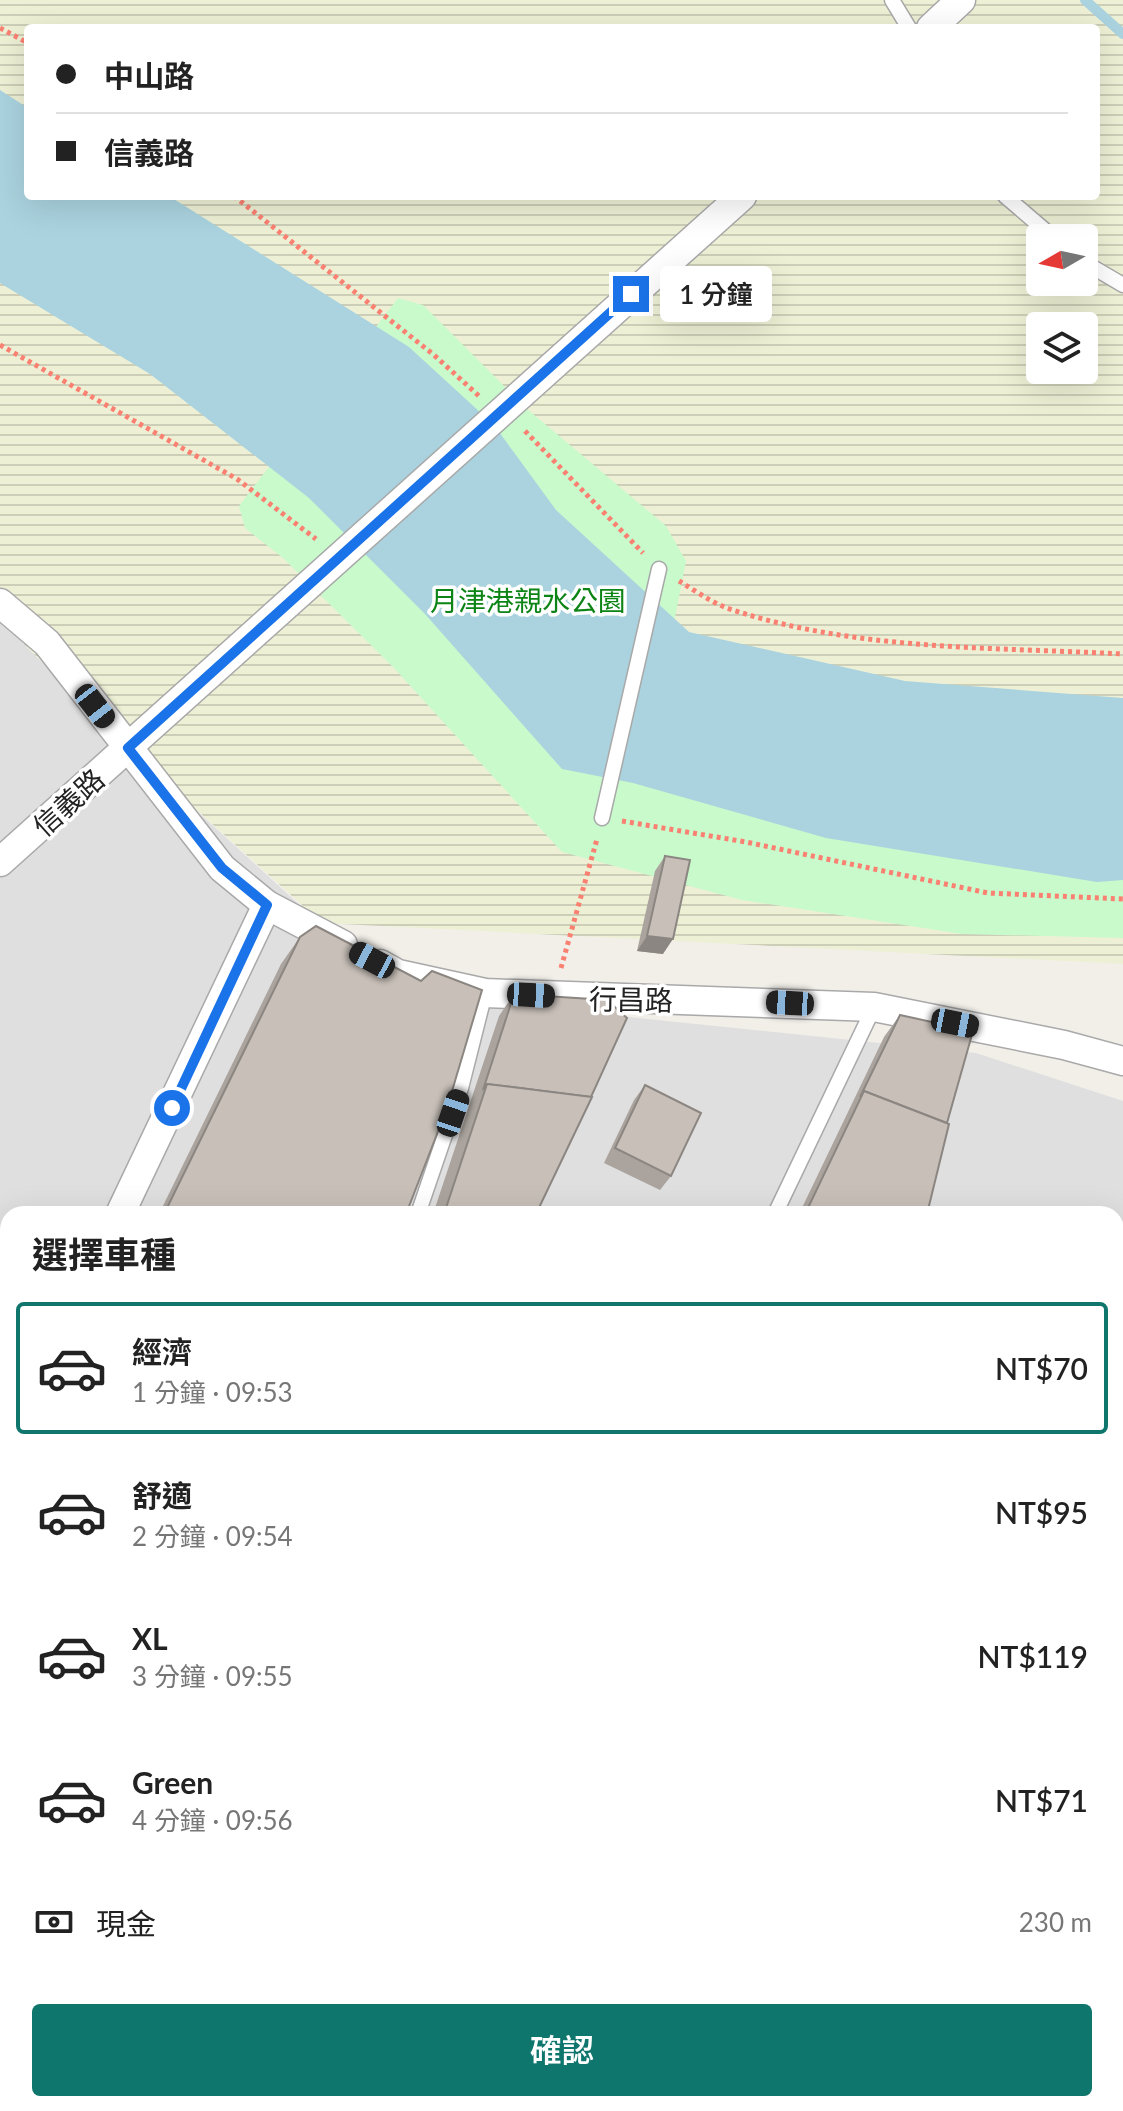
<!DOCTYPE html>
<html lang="zh-TW">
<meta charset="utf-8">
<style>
:root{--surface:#fff;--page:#f6f6f6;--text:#222;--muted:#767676;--line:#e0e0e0;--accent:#0f766e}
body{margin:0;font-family:Lato,"Noto Sans TC",sans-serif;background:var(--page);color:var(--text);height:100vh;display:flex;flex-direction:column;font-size:30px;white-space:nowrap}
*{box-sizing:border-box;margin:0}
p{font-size:26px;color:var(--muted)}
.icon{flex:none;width:44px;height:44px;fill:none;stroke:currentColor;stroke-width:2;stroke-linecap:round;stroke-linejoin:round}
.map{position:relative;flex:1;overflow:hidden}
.side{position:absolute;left:0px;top:1206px;width:1124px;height:906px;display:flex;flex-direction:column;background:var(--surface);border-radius:24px 24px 0 0;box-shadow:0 8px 32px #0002}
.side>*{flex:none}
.banner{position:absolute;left:24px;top:24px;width:1076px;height:176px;border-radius:8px;box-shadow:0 8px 32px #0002;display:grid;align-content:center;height:176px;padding:0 32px;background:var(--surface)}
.needle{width:52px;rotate:261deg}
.tools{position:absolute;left:1026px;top:224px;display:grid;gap:16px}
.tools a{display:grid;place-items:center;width:72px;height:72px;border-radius:8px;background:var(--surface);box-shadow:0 8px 32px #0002;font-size:40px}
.end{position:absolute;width:36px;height:36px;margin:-18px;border:10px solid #1a73e8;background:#fff;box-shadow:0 0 0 4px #fff}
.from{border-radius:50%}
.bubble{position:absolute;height:56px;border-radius:8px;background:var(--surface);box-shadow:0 8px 32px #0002;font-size:26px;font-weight:600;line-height:56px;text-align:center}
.car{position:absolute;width:24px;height:48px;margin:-24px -12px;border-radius:10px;box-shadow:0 0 6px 2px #0007;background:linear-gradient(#222 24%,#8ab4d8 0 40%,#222 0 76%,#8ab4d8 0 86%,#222 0)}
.banner b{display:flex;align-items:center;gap:28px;height:76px;font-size:30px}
.banner b+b{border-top:2px solid var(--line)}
.banner i{width:20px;height:20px;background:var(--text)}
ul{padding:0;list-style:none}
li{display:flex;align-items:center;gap:24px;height:132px;margin:0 16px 12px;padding:0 16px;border:4px solid transparent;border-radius:8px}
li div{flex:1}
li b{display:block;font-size:30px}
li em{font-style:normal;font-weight:600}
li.current{border-color:var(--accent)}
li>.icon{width:72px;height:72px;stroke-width:1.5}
h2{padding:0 32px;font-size:36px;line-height:96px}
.pay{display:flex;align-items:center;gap:20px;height:88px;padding:0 32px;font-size:30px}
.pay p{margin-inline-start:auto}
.action{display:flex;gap:16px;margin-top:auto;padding:16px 32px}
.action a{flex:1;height:92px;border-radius:8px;background:var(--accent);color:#fff;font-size:32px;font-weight:600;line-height:92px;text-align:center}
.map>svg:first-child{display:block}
</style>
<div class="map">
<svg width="1123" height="2111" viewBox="0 0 1123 2111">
<defs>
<pattern id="farmland-rules" width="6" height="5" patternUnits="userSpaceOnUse" patternTransform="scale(2)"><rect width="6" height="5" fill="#eef0d5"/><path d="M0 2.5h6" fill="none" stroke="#ccceb7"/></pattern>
</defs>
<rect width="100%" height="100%" fill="#f2efe9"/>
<!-- residential -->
<path fill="#e0dfdf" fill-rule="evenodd" d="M0 620 128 748 396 993 976 1053 1123 1101V2111H0ZM8 1214H1116V2104H8Z"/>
<!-- commercial -->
<path fill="#f2dad9" d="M0 1570 8 1575V2104H285L287 2111H0Z"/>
<!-- farmland -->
<path fill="url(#farmland-rules)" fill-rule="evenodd" d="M0 0H1123V964L322 923 128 748 0 620ZM28 28H1096V196H28ZM1040 238H1084V282H1040ZM1040 326H1084V370H1040Z"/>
<!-- park -->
<g fill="#c8facc">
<path d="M398 298 423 305 526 408 666 526 686 561 646 767 1123 818V938L962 934 742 900 562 852 393 667 283 558 245 528 239 506Z"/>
<path d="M1123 1227V2111H721L703 2104H1116V1233Z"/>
</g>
<!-- water -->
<g fill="#aad3df">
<path d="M0 90 28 108V196H169L409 347 494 425 556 510 689 632 905 681 1123 698V880L1097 882 826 838 633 783 562 769 425 614 309 498 150 374 0 283Z"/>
<path d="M1123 1314V1536L1116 1541V1319Z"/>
<path d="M874 2104H1039L1043 2111H886Z"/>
</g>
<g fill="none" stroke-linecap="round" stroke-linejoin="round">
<!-- stream -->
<path stroke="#aad3df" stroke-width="10" d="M1085 0 1123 34"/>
<!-- lane casing -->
<g stroke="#a9a9a9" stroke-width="17">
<g id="lane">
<path d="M892 0 909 28"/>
<path d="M1005 196 1054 238"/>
<path d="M1084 262 1123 285"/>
<path d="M602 818 659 569"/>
<path d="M418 1214 461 1088 485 993"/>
<path d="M775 1214 874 1007"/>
<path d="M0 1298 8 1304"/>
<path d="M293 2104 296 2111"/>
<path d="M390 2111 400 2104"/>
</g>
</g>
<!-- street casing -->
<g stroke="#a9a9a9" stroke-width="31">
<g id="street">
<path d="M931 28 961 0"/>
<path d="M0 603 47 643 222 868 267 905 343 945"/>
<path d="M0 862 742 196"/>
<path d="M380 964 398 974 485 993 874 1007 1064 1045 1123 1061"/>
<path d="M120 1214 267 905"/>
<path d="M0 1465 8 1447"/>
</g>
</g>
<!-- path -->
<g stroke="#fa8072" stroke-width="5" stroke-dasharray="4 4" stroke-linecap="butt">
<path d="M0 28 28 43"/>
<path d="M234 196 434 355 479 396"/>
<path d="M0 345 237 479 316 539"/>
<path d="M525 431 643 553"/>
<path d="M679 581C694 590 711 602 727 608 853 651 992 647 1123 654"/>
<path d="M622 821 746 842 988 893 1123 899"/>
<path d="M561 968 597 839"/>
<path d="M1116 1277 1123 1271"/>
<path d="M1116 1583 1123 1577"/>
<path d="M811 2104 820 2111"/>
<path d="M1090 2104 1094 2111"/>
<path d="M1 2111 8 2100"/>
<path d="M927 2111 931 2104"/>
</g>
<!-- lane -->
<use href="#lane" stroke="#fff" stroke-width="14"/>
<!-- street -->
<use href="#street" stroke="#fff" stroke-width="28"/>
</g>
<!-- wall -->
<g fill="#aba49e">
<path d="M665 856 663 954 637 951 655 871Z"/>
<path d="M300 937 406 1214H159L281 964Z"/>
<path d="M514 994 536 1214H433L499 1016Z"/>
<path d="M900 1015 947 1123 927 1214H799L884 1037Z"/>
<path d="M645 1085 671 1176 660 1190 604 1163 634 1100Z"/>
<path d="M17 2104H225L218 2111H20Z"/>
<path d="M436 2104H537L535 2111H432Z"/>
<path d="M541 2104H597L595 2111H538Z"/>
<path d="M627 2104H675L681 2111H623Z"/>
</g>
<!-- shaded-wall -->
<g fill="#8b8681">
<path d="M647 936 673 939 663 954 637 951Z"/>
<path d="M4 1681H8V1701L0 1702V1686Z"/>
<path d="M0 2074 8 2075V2089L0 2100Z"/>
<path d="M203 2104H225L218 2111H182Z"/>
</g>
<!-- building -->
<g fill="#c7bfb8" stroke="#8b8681" stroke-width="2">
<path d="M665 856 690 860 673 939 647 936Z"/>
<path d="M316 926 421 981 432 971 482 990 447 1108 406 1214H164L300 937Z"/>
<path d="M514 994 607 1000 627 1018 591 1097 487 1084 483 1090Z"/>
<path d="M900 1015 973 1031 947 1123 864 1091 860 1097Z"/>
<path d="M487 1084 592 1097 536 1214H444Z"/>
<path d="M645 1085 701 1113 671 1176 615 1148Z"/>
<path d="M864 1091 949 1124 927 1214H805Z"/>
<path d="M0 1552 8 1558V1638H0Z"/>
<path d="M0 1638H8V1681H4L5 1691H0Z"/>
<rect x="0" y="1700" width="5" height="28"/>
<path d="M0 1905 8 1906V2075L0 2074Z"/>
<path d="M46 2104H203L182 2111H49Z"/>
<path d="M440 2104H537L535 2111H438Z"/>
<path d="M546 2104H597L595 2111H543Z"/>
<path d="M634 2104H675L682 2107 681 2111H631Z"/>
</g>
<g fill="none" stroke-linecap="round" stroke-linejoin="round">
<!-- route -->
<path stroke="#1a73e8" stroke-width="10" d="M172 1108 267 905 222 868 128 748 631 294"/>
</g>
<g text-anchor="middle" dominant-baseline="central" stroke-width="7" stroke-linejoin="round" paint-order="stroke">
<!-- park labels -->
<g font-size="28" fill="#0c8416" stroke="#fff">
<text x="528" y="600">月津港親水公園</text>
</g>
<!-- street labels -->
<g font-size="28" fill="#222" stroke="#fff">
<text transform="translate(68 802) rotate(-42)">信義路</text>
<text transform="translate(631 999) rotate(1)">行昌路</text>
</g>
</g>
</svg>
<div class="tools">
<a><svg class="needle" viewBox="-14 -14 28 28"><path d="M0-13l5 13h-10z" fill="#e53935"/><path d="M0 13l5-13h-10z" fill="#767676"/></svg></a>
<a><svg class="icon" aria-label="layers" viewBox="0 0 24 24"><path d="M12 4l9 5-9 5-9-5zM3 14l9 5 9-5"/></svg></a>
</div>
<i class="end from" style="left:172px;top:1108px"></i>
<i class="end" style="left:631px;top:294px"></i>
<div class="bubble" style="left:660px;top:266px;width:112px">1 分鐘</div>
<i class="car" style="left:95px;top:706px;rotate:142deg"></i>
<i class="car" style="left:372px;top:960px;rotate:298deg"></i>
<i class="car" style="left:531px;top:995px;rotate:93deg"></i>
<i class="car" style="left:790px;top:1003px;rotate:273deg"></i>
<i class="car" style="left:955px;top:1023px;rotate:101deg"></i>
<i class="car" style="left:453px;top:1113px;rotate:19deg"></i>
<div class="banner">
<b><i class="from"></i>中山路</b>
<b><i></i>信義路</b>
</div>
<section class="side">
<h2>選擇車種</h2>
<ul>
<li class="current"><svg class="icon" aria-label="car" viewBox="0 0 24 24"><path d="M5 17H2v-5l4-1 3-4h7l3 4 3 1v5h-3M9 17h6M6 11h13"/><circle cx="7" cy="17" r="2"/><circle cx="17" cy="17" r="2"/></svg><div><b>經濟</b><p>1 分鐘 · 09:53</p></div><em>NT$70</em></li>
<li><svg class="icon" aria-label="car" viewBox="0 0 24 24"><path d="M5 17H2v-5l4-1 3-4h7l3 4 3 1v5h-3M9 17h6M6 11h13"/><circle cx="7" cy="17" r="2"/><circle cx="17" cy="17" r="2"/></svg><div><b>舒適</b><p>2 分鐘 · 09:54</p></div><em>NT$95</em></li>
<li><svg class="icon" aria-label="car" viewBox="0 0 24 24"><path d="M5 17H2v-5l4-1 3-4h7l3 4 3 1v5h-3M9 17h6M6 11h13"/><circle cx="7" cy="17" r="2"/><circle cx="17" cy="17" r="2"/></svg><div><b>XL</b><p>3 分鐘 · 09:55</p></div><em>NT$119</em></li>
<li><svg class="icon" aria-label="car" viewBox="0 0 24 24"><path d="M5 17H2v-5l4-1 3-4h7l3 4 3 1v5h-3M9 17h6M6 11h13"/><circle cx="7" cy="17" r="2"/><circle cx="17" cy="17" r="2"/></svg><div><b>Green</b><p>4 分鐘 · 09:56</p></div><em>NT$71</em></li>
</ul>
<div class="pay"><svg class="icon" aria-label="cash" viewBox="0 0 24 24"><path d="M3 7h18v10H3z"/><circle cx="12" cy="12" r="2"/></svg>現金<p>230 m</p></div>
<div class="action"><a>確認</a></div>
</section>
</div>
